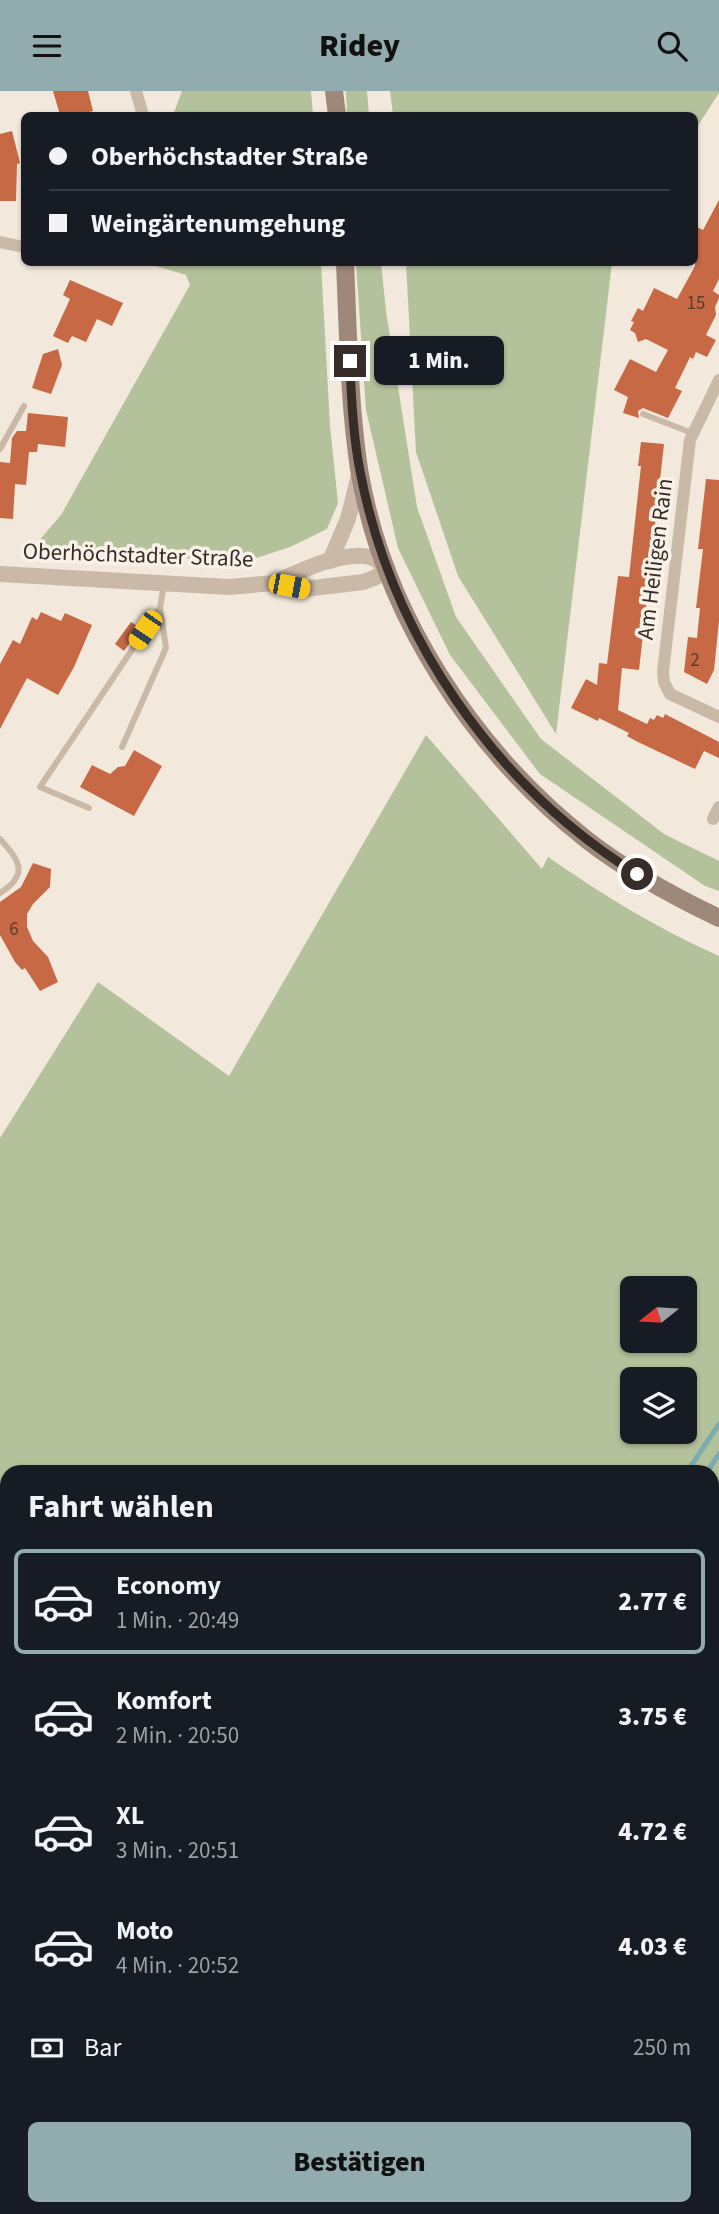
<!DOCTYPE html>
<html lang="de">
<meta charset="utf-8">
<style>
:root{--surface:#171b24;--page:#20242c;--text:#f1f3f6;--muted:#9ea1a6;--line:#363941;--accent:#92abaf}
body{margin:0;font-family:"Source Sans 3",sans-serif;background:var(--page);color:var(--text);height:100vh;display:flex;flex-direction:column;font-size:26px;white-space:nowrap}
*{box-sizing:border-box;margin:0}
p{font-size:23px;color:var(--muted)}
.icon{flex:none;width:38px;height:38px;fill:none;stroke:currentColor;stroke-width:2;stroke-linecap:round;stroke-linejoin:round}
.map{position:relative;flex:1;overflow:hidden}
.drawer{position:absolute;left:0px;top:1374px;width:719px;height:751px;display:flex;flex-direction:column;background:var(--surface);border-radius:21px 21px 0 0;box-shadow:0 2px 5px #0004}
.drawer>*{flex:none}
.guide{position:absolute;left:21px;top:21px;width:677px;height:154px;border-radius:10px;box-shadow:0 2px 5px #0004;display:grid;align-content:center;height:154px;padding:0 28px;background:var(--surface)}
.needle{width:46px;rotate:252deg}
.controls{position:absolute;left:620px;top:1185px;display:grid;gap:14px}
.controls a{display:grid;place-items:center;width:77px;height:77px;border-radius:10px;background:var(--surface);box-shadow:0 2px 5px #0004;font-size:35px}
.end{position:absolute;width:32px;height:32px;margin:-16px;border:9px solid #372d28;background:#fff;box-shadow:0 0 0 4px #fff}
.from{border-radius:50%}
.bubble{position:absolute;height:49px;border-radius:10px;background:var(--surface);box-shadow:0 2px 5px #0004;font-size:23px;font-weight:800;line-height:49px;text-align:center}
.car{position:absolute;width:21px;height:42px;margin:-21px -10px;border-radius:9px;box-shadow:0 0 5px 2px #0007;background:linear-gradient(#f5c518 24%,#345 0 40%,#f5c518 0 76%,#345 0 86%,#f5c518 0)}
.guide b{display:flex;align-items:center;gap:24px;height:66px;font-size:26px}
.guide b+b{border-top:2px solid var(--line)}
.guide i{width:18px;height:18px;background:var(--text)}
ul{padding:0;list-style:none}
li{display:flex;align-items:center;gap:21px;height:105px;margin:0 14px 10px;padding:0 14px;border:4px solid transparent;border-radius:10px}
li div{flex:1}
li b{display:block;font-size:26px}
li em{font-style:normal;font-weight:800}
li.on{border-color:var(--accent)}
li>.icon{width:63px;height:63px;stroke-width:1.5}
h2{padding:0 28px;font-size:32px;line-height:84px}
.pay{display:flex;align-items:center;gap:18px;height:77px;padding:0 28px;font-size:26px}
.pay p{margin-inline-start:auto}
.cta{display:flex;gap:14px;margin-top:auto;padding:14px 28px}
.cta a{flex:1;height:80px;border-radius:10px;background:var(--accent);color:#111;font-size:28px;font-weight:800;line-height:80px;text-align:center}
header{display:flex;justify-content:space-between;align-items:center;height:91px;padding:0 28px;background:var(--accent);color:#111;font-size:32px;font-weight:800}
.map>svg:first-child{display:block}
</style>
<header><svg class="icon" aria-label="menu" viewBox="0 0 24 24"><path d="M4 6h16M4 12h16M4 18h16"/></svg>Ridey<svg class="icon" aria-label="search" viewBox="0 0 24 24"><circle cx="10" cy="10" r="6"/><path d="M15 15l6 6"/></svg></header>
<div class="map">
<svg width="719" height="2123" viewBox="0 0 719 2123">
<rect width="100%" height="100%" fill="#f2e8dc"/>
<!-- green -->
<g fill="#b3c29b" fill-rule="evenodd">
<path d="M182 0H311L313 24H173Z"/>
<path d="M346 0H367L369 24H347Z"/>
<path d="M390 0H719V2L695 39V24H393Z"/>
<path d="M146 172H321L330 335 338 412 327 438 290 456 250 469 50 464 36 453 61 424 190 194 186 184Z"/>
<path d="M356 172H381L386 220 417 416 456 526 541 648 664 743 719 770V800L705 795 540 683 450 564 398 457 366 319Z"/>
<path d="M406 172H612L556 643 458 485 416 361Z"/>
<path d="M426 644 542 778 548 766C603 804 658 838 719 865V2123H0V1047L98 891 229 985ZM632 1197H684V1250H632ZM632 1288H684V1340H632ZM7 1381H712V2118H7Z"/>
</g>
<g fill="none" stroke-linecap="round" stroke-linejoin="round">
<!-- stream -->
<g stroke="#7aacb0" stroke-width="5">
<path d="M687 1381 719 1333"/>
<path d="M707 1381 719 1363"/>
<path d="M330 2123 333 2118"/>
<path d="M449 2123 452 2118"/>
</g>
</g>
<!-- building -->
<g fill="#c76945">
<path d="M53 0H88L93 20 76 24H60Z"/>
<path d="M12 40 20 72 17 73 16 110H0V43Z"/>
<path d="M719 109V188L713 200 719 204V207L715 216 716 224 706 244 716 249 707 266 696 261 693 268 690 266 675 297 682 300 668 327 643 317 638 320 639 327 623 322 628 306 614 299 630 268 656 281 668 259 646 248 638 251 635 242 630 239 634 231 631 230 638 217 643 220 654 197 677 208 695 175V135L703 139Z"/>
<path d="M70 189 123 212 112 235 97 228 86 251 72 245 68 252 53 245 70 208 63 204Z"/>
<path d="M58 258 62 274 51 303 32 297 43 263Z"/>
<path d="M28 322 68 326 65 356 38 353 37 361H29L26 394 15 393 13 428 0 427V371L10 372 12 347 17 340H26Z"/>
<path d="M641 351 664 353 639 579 622 577 618 619 647 633 650 627 654 629 657 624 663 627 665 623 719 651V667L704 660 695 678 638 651 627 645 629 642 599 627 598 630 571 617 586 588 597 594 599 572 607 573 618 485 629 486 641 375H638Z"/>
<path d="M706 388 719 389V530L714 579 707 593 684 581 688 546 697 547 700 517H696L703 458H698Z"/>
<path d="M41 521 61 530 65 522 92 534 74 576 58 604 27 587 0 638V573L13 549 20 553 32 526 37 529Z"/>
<path d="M131 531 140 537 124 560 115 553Z"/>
<path d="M134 659 162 675 134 725 80 696 92 674 110 683 118 676 125 675Z"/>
<path d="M33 772 51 778 50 796 33 813 27 823V836L33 850 48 866 58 891 40 900 25 877 22 879 15 871 0 844V811L21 796Z"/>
</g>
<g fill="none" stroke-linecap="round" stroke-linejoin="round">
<!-- service -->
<g stroke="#cbb9a7" stroke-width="6">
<path d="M643 323 692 342"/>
<path d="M0 358 24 315"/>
<path d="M122 656 166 557 160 517 164 493"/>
<path d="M89 717 40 696 160 517"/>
<path d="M0 748C19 769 30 783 0 802"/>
</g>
<!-- minor -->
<g stroke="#cbb9a7" stroke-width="12">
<path d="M136 0 143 24"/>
<path d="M0 151 24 156"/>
<path d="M719 289 690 349 663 581 664 591 670 603 719 626"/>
<path d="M713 728 719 716"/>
</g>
<!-- tertiary -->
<g stroke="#cbb9a7" stroke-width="16">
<path d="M330 470 348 428 360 380"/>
<path d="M0 483 229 496 274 492 304 498 363 491 374 487 388 479C383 474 378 468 370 466 343 459 298 481 274 492"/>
</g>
<!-- secondary -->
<g stroke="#9e8879" stroke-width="18">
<path d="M334 0 337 24"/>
<path d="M345 172C348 240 349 310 359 378 383 523 473 659 587 749 628 781 673 805 719 827"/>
</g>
</g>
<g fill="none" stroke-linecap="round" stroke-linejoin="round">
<!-- route -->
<path stroke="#372d28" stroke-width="9" d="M350 270C351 306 353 344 360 380 391 545 495 695 637 783"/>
</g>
<g text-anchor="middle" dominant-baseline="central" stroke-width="7" stroke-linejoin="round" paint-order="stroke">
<!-- number labels -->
<g font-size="19" fill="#5b3c2f">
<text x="696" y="212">15</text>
<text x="695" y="569">2</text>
<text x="14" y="838">6</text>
</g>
<!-- street labels -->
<g font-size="23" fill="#372d28" stroke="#faf2e8">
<text transform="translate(138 464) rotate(2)">Oberhöchstadter Straße</text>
<text transform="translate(655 468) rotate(-83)">Am Heiligen Rain</text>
</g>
</g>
</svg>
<div class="controls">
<a><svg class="needle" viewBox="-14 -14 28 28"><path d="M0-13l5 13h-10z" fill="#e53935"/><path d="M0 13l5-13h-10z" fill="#9ea1a6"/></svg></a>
<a><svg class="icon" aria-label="layers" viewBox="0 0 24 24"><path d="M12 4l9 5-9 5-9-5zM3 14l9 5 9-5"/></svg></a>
</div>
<i class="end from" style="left:637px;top:783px"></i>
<i class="end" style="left:350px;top:270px"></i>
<div class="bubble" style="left:374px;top:245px;width:130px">1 Min.</div>
<i class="car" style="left:289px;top:495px;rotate:101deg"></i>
<i class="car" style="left:145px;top:539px;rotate:214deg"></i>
<div class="guide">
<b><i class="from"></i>Oberhöchstadter Straße</b>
<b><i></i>Weingärtenumgehung</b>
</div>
<section class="drawer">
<h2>Fahrt wählen</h2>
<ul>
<li class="on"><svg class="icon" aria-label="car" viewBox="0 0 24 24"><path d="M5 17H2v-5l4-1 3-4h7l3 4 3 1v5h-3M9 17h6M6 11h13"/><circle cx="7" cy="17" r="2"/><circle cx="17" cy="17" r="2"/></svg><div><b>Economy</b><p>1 Min. · 20:49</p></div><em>2.77 €</em></li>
<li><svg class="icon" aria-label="car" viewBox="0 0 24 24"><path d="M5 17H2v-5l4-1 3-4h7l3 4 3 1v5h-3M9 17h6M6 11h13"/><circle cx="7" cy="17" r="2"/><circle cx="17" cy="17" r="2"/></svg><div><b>Komfort</b><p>2 Min. · 20:50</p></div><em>3.75 €</em></li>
<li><svg class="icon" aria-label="car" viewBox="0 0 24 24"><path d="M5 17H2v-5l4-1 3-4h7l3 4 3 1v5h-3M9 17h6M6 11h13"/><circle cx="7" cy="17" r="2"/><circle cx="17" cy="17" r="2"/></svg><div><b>XL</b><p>3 Min. · 20:51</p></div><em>4.72 €</em></li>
<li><svg class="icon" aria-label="car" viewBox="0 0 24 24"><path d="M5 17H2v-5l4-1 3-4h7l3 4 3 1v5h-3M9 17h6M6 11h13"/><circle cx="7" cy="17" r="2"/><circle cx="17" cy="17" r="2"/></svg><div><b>Moto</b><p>4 Min. · 20:52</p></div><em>4.03 €</em></li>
</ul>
<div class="pay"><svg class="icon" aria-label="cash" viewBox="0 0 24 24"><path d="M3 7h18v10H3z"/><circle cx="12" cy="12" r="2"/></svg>Bar<p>250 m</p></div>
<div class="cta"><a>Bestätigen</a></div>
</section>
</div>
